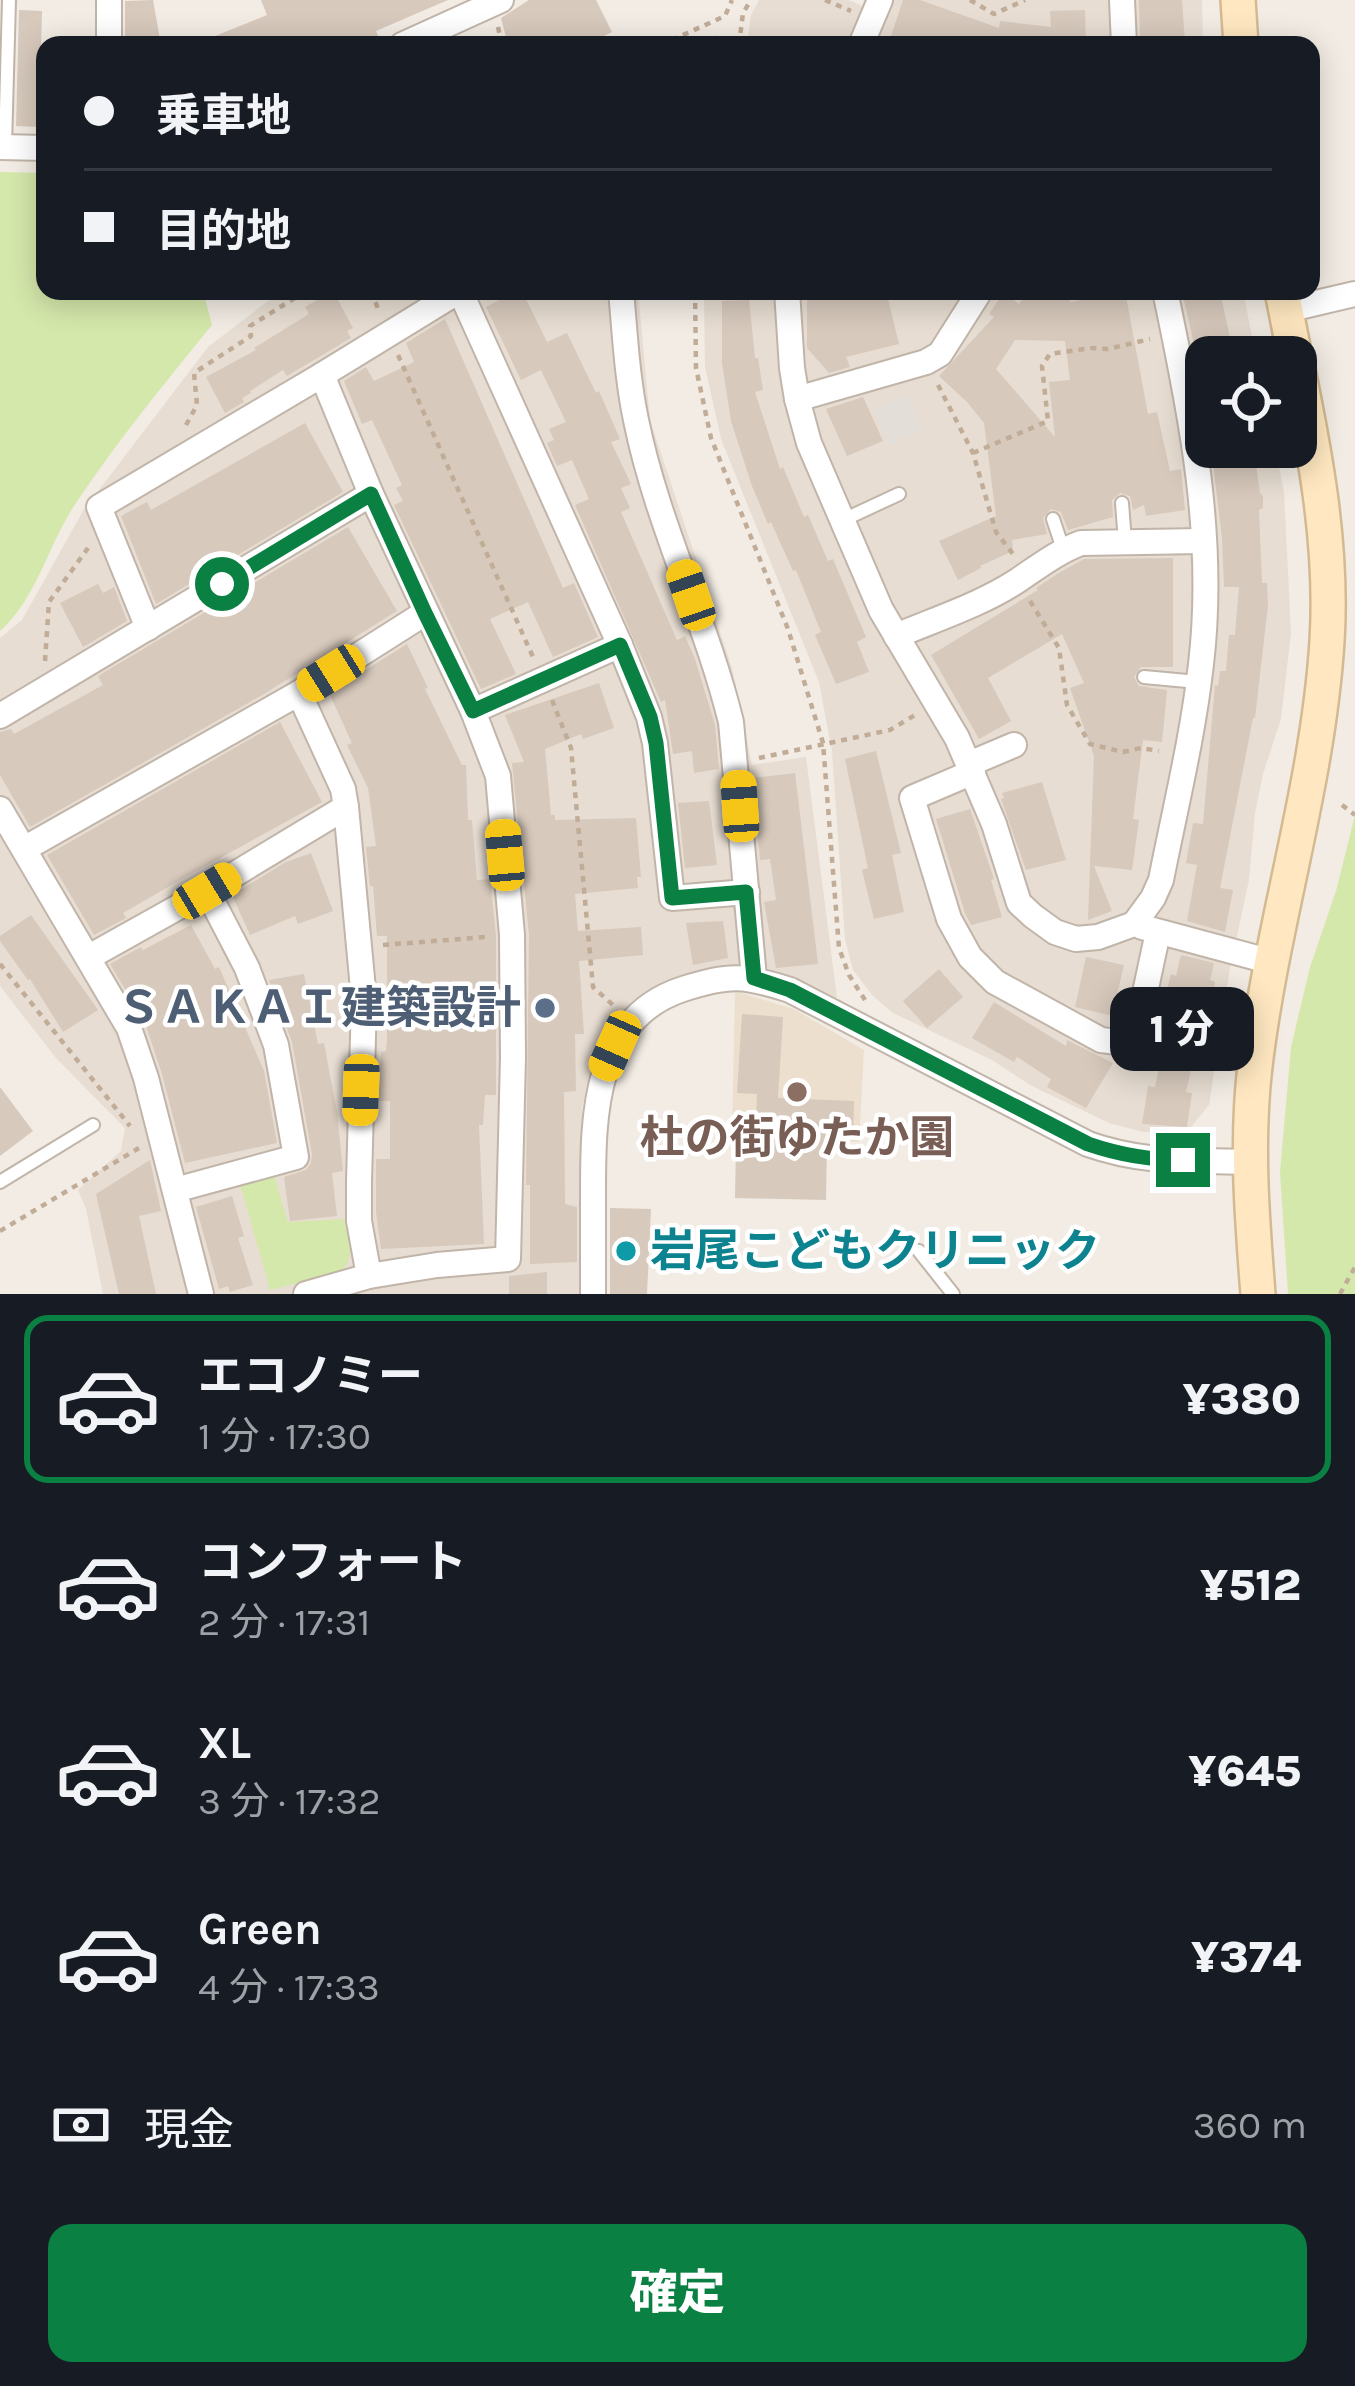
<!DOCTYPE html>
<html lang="ja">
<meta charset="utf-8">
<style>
:root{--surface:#171b24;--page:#20242c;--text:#f1f3f6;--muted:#9ea1a6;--line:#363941;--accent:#0b8043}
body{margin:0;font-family:Karla,"Noto Sans JP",sans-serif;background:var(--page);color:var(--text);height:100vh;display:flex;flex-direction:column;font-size:45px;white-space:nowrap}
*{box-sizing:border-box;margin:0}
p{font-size:39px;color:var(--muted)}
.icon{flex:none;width:66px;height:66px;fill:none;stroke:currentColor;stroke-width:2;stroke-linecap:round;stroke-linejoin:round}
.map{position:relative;height:1294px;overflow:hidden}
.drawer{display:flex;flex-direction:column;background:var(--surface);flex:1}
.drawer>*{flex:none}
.top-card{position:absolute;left:36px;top:36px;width:1284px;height:264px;border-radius:24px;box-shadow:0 6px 30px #0003;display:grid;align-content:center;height:264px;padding:0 48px;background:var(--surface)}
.fabs{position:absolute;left:1185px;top:336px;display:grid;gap:24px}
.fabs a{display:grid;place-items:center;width:132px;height:132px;border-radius:24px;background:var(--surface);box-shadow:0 6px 30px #0003;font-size:60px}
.end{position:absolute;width:54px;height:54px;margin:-27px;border:15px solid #0b8043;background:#fff;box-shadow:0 0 0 6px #fff}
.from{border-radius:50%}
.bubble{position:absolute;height:84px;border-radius:24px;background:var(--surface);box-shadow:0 6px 30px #0003;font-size:39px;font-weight:800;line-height:84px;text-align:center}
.car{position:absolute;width:36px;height:72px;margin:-36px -18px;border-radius:15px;box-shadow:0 0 9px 3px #0007;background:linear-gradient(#f5c518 24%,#345 0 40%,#f5c518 0 76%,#345 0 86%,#f5c518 0)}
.top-card b{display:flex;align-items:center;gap:42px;height:114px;font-size:45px}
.top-card b+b{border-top:3px solid var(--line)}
.top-card i{width:30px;height:30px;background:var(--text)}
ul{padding:21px 0 0;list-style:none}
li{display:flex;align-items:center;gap:36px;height:168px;margin:0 24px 18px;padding:0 24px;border:6px solid transparent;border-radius:24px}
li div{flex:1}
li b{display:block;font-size:45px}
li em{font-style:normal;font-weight:800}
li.current{border-color:var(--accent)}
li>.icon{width:108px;height:108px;stroke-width:1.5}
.pay{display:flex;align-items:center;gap:30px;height:132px;padding:0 48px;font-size:45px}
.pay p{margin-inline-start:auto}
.action{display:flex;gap:24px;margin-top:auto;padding:24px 48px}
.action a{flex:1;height:138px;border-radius:24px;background:var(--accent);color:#fff;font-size:48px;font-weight:800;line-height:138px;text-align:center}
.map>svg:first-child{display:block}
</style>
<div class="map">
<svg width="1355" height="1294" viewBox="0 0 1355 1294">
<rect width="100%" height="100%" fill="#f2ece4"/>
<!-- residential -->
<g fill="#e7ddd2">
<path d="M759 0H849L862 6 864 0H1202L1203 45H747L751 15Z"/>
<path d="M281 291H638L650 420 732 668 752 765 806 757 837 998 766 968 734 965 701 970 661 984 632 1005 604 1037 589 1075 582 1109 587 1233 585 1294H103L86 1209 78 1190 121 1151 125 1128 56 1058 0 986V638L22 620 83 511 208 347Z"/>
<path d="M704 291H1243L1256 357H1206V447H1275L1284 492 1291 633 1281 719 1263 774 1255 813 1249 880 1230 968 1209 1105 1186 1133 1143 1132 1109 1123 1030 1085 992 1060 893 1013 872 995 853 970 845 939 832 751 819 682 721 439 705 367Z"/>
</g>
<!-- industrial -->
<path fill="#e4ded9" d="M907 396 924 431 889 445 872 410Z"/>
<!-- education -->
<path fill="#ecdfcd" d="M735 991 794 1009 864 1050 859 1142 732 1135Z"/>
<!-- green -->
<g fill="#d5e8ab">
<path d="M0 172 45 173V291H203L212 325C165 383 117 441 76 503 48 544 38 597 0 631Z"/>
<path d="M1355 815V1294H1288L1280 1172 1291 1047 1310 967 1336 891Z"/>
<path d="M274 1175 288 1222 344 1219C348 1238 357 1258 340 1272L270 1290 240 1184Z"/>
</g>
<!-- building -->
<g fill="#d7c9bc" fill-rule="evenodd">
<path d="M153 0 161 45H125V1Z"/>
<path d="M261 0H448L376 31 379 38 363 45H193L267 15Z"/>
<path d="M529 0H596L612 32 586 45H508L501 18Z"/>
<path d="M903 0H920L999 28 1000 21 1051 27 1050 11 1085 10 1086 45H915L891 36Z"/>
<path d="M1139 0H1182L1185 43 1152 45V36L1140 37Z"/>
<path d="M19 10 42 11 39 127 16 126Z"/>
<path d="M333 291 353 328 347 331 351 338 287 376 283 370 250 391 251 393 242 398 244 402 225 413 206 377 256 350 254 348 309 314 305 307Z"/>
<path d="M517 291H522L547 342 567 333 596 393 599 391 620 439 611 442 631 484 621 488 630 508 621 512 677 640 685 636 695 659 715 725 719 769 694 773 692 751 673 754 665 700 661 702 575 505 589 499 572 460 557 466 547 443 554 440 549 429 566 422 541 370 521 380 486 307Z"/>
<path d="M807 291H886L899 344 846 357 850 367 829 373 807 348Z"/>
<path d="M1125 291 1148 414 1157 412 1170 471 1181 469 1185 510 1146 516 1144 505 1133 510 1130 496 1120 493 1112 500 1113 517 1068 530 1061 512 1051 509 1043 518 1047 534 1012 540 1013 551 980 566 981 568 958 580 939 541 996 516 984 423 967 402 939 376 994 317 989 314 1003 293 1019 304 1026 295H1070V302ZM1015 340 1065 341 1070 380 1049 382 1055 437 996 369Z"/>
<path d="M1184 291H1220L1234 357H1197L1183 296 1186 295Z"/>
<path d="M749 300 755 358H758L763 390 755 392 780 469 783 467 804 517 808 515 828 561 833 559 866 637 857 642 869 672 836 684 815 635 821 632 796 570 793 571 771 522 768 524 752 486 731 421 722 363V301Z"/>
<path d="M445 319 563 588 574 583 598 637 553 657 528 602 490 619 516 674 481 689 394 505 403 501 396 488 402 485 372 420 362 424 344 381 366 367 374 381 414 362 406 343Z"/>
<path d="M863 397 883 441 847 456 826 409Z"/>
<path d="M305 423 343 492 156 604 121 516 147 502 151 510Z"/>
<path d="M1211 447H1250L1252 466 1256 465 1260 493 1263 496V508L1259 510 1262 583H1267L1268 605 1255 718H1253L1220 888 1233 890 1225 932 1187 921 1197 865 1186 863 1193 823 1203 824 1215 685 1218 686 1220 671H1226L1229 635H1235L1239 587H1224L1222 538Z"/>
<path d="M348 527 397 611 264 694 30 827 0 775V732L11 729 14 734 103 685 98 676Z"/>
<path d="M1173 558V667H1141L1134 677 1139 686 1167 690 1162 742 1143 740 1133 819 1139 820 1132 870 1094 866 1112 911 1088 920 1094 756 1070 688 1084 683 1062 634 988 678 1011 721 979 739 931 655 1038 590 1036 588 1057 574 1084 559Z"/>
<path d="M98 584 103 593 114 587 127 621 83 647 60 603Z"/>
<path d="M407 644 428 688 425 689 462 765H466L468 820H472L477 880 490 879 496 936V1095H485L483 1125H479L484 1244 381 1249 376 1212V1159H390V1101H378L381 1052 386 1051 387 1040V936H377L373 886H370L366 847 376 846 368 788 347 745 352 743 329 693Z"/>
<path d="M599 683 614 728 583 739 581 734 545 749 551 815H555V820L636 818 641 877H637L638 888 575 894 578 931 641 927 643 955 579 961 584 1034H575L576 1091 564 1092 565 1204 577 1207V1262L530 1264V1185H526L529 935 512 763 524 762 505 715Z"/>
<path d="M280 722 322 802 180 880 123 913 126 918 94 935 47 855Z"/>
<path d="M876 751 901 853 892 855 904 912 874 919 862 870 868 868 845 759Z"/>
<path d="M795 773 818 964 776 968 764 902 776 900 770 859 760 860 753 778Z"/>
<path d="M1042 782 1066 860 1026 870 1001 799 1004 798 1002 793Z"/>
<path d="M709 801 717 865 685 868 678 803Z"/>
<path d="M970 809 994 879 991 880 1002 917 971 925 965 913 936 819Z"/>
<path d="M311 853 333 911 298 924 295 916 250 935 232 895 286 862Z"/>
<path d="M31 915 98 1010 63 1032 30 979 28 980 0 941V936Z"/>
<path d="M723 921 728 958 693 965 686 923Z"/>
<path d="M191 925 215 969 219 967 264 1071 277 1143 185 1163 162 1074 145 1023 110 964 141 947 143 950Z"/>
<path d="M1181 955 1214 963 1210 980 1215 982 1211 1008 1205 1007 1186 1092 1192 1093 1187 1127 1142 1124 1148 1086 1155 1087 1167 1030 1163 1029 1169 999 1165 998 1171 974 1176 976Z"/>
<path d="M1086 957 1124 965 1112 1016 1075 1007Z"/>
<path d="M939 969 963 997 927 1028 903 1001Z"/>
<path d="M304 974 318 1044 324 1043 337 1112 343 1171 332 1173 337 1216 290 1221 284 1177 306 1170 311 1163 312 1154 292 1042 269 980Z"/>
<path d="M994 1002 1066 1046 1067 1040 1113 1063 1086 1108 1047 1087 1051 1079 1017 1057 1014 1062 972 1038Z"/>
<path d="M742 1014 783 1017 778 1098 854 1101 853 1137 827 1136 826 1200 735 1198 736 1145H755L757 1094 737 1093Z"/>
<path d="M0 1087 33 1131 0 1156Z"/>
<path d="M150 1160 161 1211 139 1216 156 1294H119L96 1194Z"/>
<path d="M232 1196 244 1236 238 1238 253 1285 230 1292 228 1286 219 1289 196 1207Z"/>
<path d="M610 1208 651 1209 647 1294H610Z"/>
<path d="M547 1272V1294H509V1276Z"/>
</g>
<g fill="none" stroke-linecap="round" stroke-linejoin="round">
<!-- lane casing -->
<g stroke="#c1b5a9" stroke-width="16">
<g id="lane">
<path d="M5 147 9 0"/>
<path d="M1122 503 1125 542"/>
<path d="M1053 519 1063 549"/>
<path d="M843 520 899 494"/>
<path d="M1144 677 1198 682"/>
<path d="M0 1182 93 1125"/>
<path d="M919 1251 953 1294"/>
</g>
</g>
<!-- street casing -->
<g stroke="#c1b5a9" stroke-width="28">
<g id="street">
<path d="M1122 0 1124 45"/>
<path d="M109 45V0"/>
<path d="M402 45 501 0"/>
<path d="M861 45 880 0"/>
<path d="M0 147 45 148"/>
<path d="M460 291 620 645"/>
<path d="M621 291C625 334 627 378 636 420 657 524 706 620 731 722L754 978"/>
<path d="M787 291 792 368 797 399 809 443 881 610 957 738 994 824 1019 903 1033 916 1055 932 1076 939 1098 937 1134 924 1153 898 1161 880C1175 809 1193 736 1201 664 1216 538 1191 413 1165 291"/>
<path d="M1286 310 1355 294"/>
<path d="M797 399 926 362 940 354 980 291"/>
<path d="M371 494 322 375 459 291"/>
<path d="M148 628 99 507 322 375"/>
<path d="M896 636C936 619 980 605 1017 581 1038 567 1057 552 1081 543L1203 541"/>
<path d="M299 693 425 613"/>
<path d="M473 711 620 645 649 717 655 743 672 898 747 892"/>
<path d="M0 716 371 494 473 711 498 776 512 935 513 1057 508 1259 437 1265 369 1276 306 1294"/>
<path d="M969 764 1014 745"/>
<path d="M973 772 912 798 949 919 970 957 995 982 1101 1040 1134 1044 1158 932"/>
<path d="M0 809 129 1028 146 1078 201 1294"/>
<path d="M24 849 299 693 343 789 346 807 364 1000 359 1181V1221L369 1276"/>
<path d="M1142 927 1272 962"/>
<path d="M89 957 207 891 346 807"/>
<path d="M175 1190 296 1157 276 1045 247 968 207 891"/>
<path d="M593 1294C593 1260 593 1226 593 1192 593 1115 594 1018 683 989 729 974 744 975 790 990L1088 1144C1145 1164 1190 1160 1249 1162"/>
</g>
</g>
<!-- secondary casing -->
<g stroke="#d4ba92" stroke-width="38">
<g id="secondary">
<path d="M1238 0 1241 45"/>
<path d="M1282 291 1295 357"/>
<path d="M1258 1294C1252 1218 1246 1142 1255 1066 1272 923 1318 785 1327 641 1333 546 1315 453 1296 360"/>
</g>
</g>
<!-- path -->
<g stroke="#c0ac97" stroke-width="4.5" stroke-dasharray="6 6" stroke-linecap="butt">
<path d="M825 0 851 11"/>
<path d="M970 0 994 14 1025 0"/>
<path d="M498 27 502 45"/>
<path d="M661 45 725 16 732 0"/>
<path d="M703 45 715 38 737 43"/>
<path d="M739 45 743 13 751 0"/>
<path d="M371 291 379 311"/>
<path d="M695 291 696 368 711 438 788 629 823 743 839 948 849 975 865 1000"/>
<path d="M398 355 533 657"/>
<path d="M938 385 973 453 996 532 1013 554"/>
<path d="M186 425 197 405 194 373 251 336 250 326 306 291"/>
<path d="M973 453 1048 421 1042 366 1050 354 1091 348 1108 349 1150 339"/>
<path d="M1030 601 1059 648 1067 705 1090 744 1123 752 1141 748 1159 751"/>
<path d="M45 661 49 602 88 548"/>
<path d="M552 700 571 748 593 987 613 1005"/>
<path d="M759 758 890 730 915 715"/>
<path d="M1342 805 1355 815"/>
<path d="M383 945 486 937"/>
<path d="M0 964 130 1126"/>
<path d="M0 1231 139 1148"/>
<path d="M1340 1294 1355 1267"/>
</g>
<!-- lane -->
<use href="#lane" stroke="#fff" stroke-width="12"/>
<!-- street -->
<use href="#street" stroke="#fff" stroke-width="24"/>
<!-- secondary -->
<use href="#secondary" stroke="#ffe8c1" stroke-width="33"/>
</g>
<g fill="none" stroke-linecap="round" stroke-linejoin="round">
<!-- route -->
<path stroke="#0b8043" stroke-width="15" d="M222 584 371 494 425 613 473 711 620 645 650 717 656 743 672 898 746 892 754 978 790 990 1088 1144C1120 1155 1149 1160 1183 1160"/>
</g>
<!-- markers -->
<circle fill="#5c6f8a" stroke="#fff" stroke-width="4.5" cx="545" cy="1008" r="12"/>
<circle fill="#8d6e63" stroke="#fff" stroke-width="4.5" cx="797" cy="1092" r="12"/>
<circle fill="#0f9aa8" stroke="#fff" stroke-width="4.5" cx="626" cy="1251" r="12"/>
<g text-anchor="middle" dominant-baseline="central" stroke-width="9" stroke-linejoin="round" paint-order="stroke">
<!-- service labels -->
<g font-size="45" font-weight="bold" fill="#4e5e75" stroke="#fff" text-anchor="end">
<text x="521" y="1008">ＳＡＫＡＩ建築設計</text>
</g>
<!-- education labels -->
<g font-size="45" font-weight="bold" fill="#785e54" stroke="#fff">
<text x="797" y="1138">杜の街ゆたか園</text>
</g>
<!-- culture labels -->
<g font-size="45" font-weight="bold" fill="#0d838f" stroke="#fff" text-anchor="start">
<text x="650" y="1251">岩尾こどもクリニック</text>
</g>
</g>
</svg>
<div class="fabs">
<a><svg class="icon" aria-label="locate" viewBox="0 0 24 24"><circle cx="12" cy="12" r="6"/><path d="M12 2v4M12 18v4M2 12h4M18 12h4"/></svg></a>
</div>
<i class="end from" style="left:222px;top:584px"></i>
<i class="end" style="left:1183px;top:1160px"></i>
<div class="bubble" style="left:1110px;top:987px;width:144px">1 分</div>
<i class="car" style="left:691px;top:595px;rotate:341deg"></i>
<i class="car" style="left:331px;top:673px;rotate:238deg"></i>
<i class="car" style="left:740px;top:806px;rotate:356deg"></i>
<i class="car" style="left:505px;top:855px;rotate:355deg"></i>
<i class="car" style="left:207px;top:891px;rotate:59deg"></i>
<i class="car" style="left:615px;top:1046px;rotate:204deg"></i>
<i class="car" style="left:361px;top:1090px;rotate:182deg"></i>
<div class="top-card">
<b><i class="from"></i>乗車地</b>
<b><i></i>目的地</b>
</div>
</div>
<section class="drawer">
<ul>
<li class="current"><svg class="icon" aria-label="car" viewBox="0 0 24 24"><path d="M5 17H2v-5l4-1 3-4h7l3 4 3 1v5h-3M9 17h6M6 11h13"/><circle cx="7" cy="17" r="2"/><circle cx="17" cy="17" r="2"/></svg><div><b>エコノミー</b><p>1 分 · 17:30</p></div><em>¥380</em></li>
<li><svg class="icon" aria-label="car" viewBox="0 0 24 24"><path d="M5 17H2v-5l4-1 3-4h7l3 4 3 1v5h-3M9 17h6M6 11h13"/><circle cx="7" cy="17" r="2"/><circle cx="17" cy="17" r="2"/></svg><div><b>コンフォート</b><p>2 分 · 17:31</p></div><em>¥512</em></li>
<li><svg class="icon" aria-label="car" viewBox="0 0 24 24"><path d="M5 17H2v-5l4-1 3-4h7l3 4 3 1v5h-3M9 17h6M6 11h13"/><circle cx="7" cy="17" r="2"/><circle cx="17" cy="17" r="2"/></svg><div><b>XL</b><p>3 分 · 17:32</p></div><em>¥645</em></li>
<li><svg class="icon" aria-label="car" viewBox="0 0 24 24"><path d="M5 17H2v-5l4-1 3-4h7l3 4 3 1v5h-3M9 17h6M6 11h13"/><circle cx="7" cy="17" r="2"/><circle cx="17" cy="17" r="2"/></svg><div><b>Green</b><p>4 分 · 17:33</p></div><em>¥374</em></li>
</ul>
<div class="pay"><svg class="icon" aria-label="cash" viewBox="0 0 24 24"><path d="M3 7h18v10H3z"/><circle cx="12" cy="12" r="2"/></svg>現金<p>360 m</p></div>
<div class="action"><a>確定</a></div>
</section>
